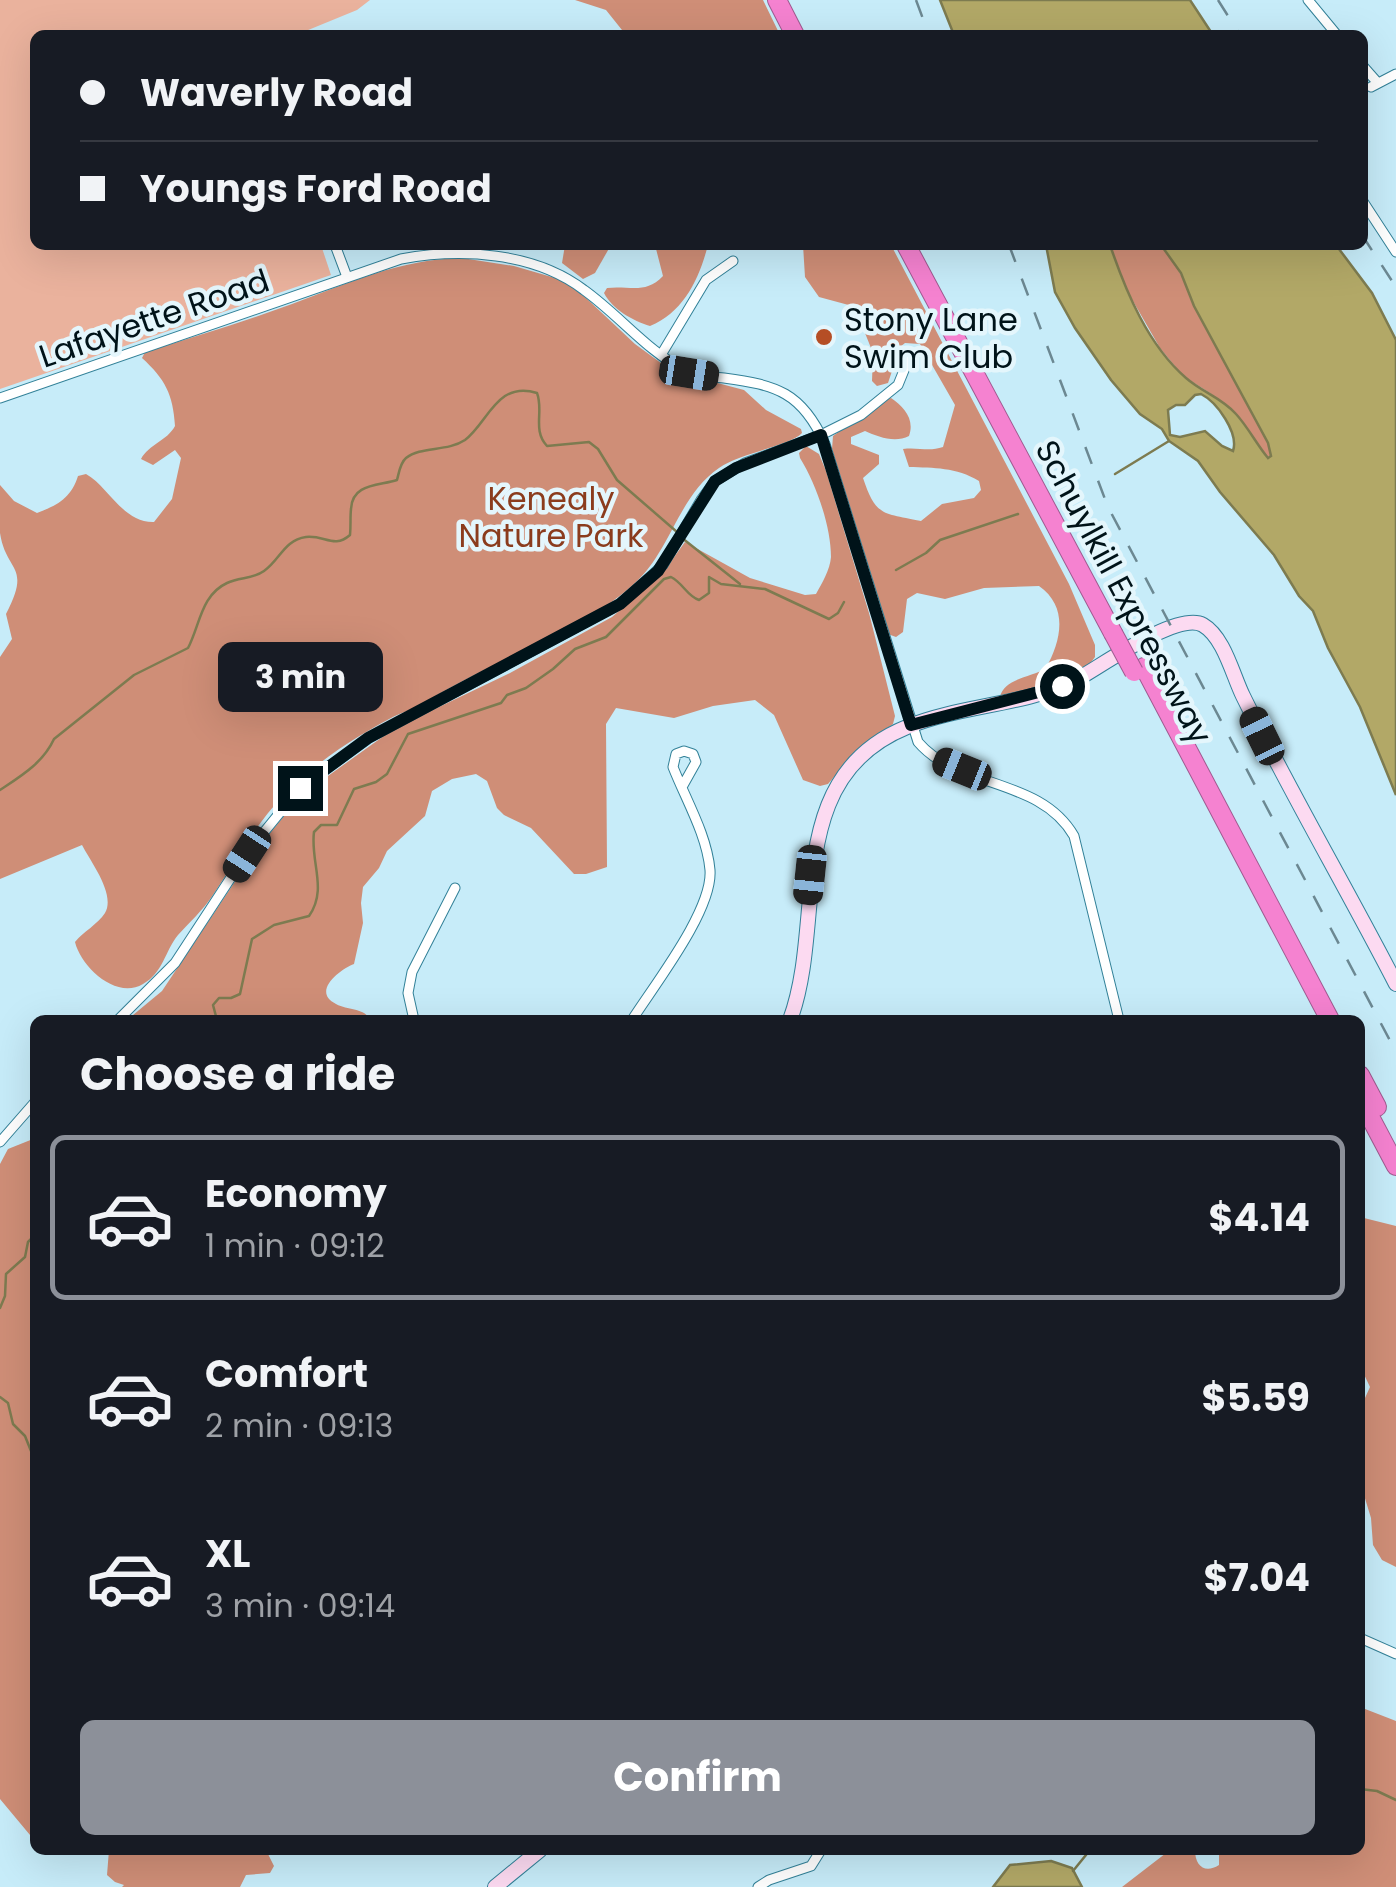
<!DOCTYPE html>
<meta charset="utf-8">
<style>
:root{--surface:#171b24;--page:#242831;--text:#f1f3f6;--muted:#9ea1a6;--line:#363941;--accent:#8c9099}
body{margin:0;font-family:Poppins,sans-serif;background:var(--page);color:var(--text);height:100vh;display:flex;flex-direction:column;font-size:38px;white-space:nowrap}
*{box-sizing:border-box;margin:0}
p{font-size:32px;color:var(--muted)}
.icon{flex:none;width:55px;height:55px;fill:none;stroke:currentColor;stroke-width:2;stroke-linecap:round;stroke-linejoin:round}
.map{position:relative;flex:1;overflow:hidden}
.sheet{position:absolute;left:30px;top:1015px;width:1335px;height:840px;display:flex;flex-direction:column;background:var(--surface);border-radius:15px;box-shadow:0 10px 40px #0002}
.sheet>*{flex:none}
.guide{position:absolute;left:30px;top:30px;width:1338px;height:220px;border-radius:15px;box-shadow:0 10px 40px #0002;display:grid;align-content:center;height:220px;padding:0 50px;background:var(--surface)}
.end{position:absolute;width:45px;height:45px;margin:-22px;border:12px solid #001319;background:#fff;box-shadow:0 0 0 5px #fff}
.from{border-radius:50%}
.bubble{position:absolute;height:70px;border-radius:15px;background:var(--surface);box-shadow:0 10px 40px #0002;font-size:32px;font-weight:700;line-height:70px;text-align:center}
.car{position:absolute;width:30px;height:60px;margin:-30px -15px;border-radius:12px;box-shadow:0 0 8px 2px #0007;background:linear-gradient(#222 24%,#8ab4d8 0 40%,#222 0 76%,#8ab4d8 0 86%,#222 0)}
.guide b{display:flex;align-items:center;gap:35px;height:95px;font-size:38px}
.guide b+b{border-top:2px solid var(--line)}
.guide i{width:25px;height:25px;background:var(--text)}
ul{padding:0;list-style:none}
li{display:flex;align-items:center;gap:30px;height:165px;margin:0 20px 15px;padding:0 30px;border:5px solid transparent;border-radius:15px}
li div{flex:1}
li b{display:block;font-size:38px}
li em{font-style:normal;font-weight:700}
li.on{border-color:var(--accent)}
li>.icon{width:90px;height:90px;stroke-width:1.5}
h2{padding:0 50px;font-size:45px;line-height:120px}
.button{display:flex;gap:20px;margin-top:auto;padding:20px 50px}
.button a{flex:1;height:115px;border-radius:15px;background:var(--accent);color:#fff;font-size:40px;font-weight:700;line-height:115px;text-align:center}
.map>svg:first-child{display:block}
</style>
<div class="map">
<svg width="1396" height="1887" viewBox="0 0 1396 1887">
<rect width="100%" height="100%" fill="#c7ecf9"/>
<!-- green -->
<path fill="#eab29d" d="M0 0H370L357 10 296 35H35V245H321L331 275 0 389Z"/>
<!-- forest -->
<g fill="#cf8e77">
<path d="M575 0H763L780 35H626L606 10Z"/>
<path d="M565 245H611L595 273 583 279 562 263Z"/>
<path d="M655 245H708C699 279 684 312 650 326 633 321 612 309 604 293L607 288C629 285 645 295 663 276Z"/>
<path d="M803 245H891L1069 584 1095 645V657L1089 665 1012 698 1000 697C1004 678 1031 678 1046 668 1061 641 1069 607 1039 586L984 588 945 599 917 593 907 599 903 632 896 637 885 633 832 449 833 436 884 400 891 398C904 407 915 419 909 436 895 443 878 437 865 431L851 437V444L879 455V464L863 478C876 517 883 513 921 521L942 504 974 498 981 490 979 481C956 467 934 468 909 467L903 449C918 447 929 452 943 447L955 405 920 344 905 343 900 347 888 383 877 386 872 381 873 353 865 333 864 316 856 307 819 297 805 277Z"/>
<path d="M1110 245H1161L1172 258 1269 443 1272 457 1265 456 1238 416 1210 393 1183 376 1160 348 1126 289Z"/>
<path d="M462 258 514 266 562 280 585 297 635 344 672 371 744 390 766 410 801 429 802 433C790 446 740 453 719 468 678 496 671 551 634 584 575 637 483 663 416 708 395 714 380 724 361 735 333 752 306 772 283 796 255 825 235 862 213 895 203 910 189 923 178 935 165 951 163 973 143 984 116 1000 81 967 75 942 83 932 98 924 105 913 116 894 90 861 82 845L0 879V657L12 639 6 614C32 564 6 573 0 533 0 518 0 500 0 485L14 501 37 513C58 505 71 498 78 476L86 474C108 486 123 523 154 522L172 499 181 458 175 450 153 465 141 459C149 444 167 441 175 426 173 394 165 379 142 358L145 352C194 337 243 322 292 304 349 283 400 259 462 258Z"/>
<path d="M806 446 819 454 826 471 869 613 895 716 893 724 857 750 828 784 820 786 803 780 774 715 755 700 713 706 674 718 616 708 606 724 607 867 586 874H574L531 828 504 815 497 808 487 781 476 774 452 779 432 791 425 816 387 851 379 868 363 887 361 903 363 923 354 964C340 969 311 992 336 1004 349 1011 363 1007 371 1020H127L162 991 254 853 300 796 395 728 510 673 612 617 661 575 685 542 750 578 805 595 816 594C822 583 830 570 831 557 831 526 816 484 800 458L799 453Z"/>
<path d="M35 1128V1841L0 1799V1164L8 1149 33 1139Z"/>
<path d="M1360 1217 1396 1226V1567L1382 1560 1373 1545 1371 1518 1360 1482V1409L1370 1387 1360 1366Z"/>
<path d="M1360 1707 1396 1721V1887H1122L1170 1850H1195C1195 1866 1205 1874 1219 1865V1850H1360Z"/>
<path d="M109 1850H254L268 1854 274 1866 270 1873 246 1875 240 1887H122L124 1885 115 1882 107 1875Z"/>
</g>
<!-- water -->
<g fill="#b2a867" stroke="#7d7b50" stroke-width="2.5" fill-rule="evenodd">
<path d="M940 0H1190L1213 35H954Z"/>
<path d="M1046 245H1110C1126 292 1148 345 1186 378 1202 392 1222 398 1236 414 1248 427 1257 445 1268 458L1271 456 1268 443 1194 306 1181 273 1161 245H1336L1372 293 1396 340V795L1360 707 1328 648 1313 611 1299 596 1274 555 1220 492 1198 461 1169 441 1162 429 1140 414 1111 380 1075 328 1055 292ZM1201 394C1217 402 1239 433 1233 451L1222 446 1205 431 1180 437 1170 435 1168 410 1176 405H1185L1195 395Z"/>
<path d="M1051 1861 1072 1868 1082 1887H993L1010 1865Z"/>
</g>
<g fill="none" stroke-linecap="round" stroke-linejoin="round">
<!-- stream -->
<g stroke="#7d7b50" stroke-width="2.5">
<path d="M1115 474 1169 441"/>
<path d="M682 538 740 584"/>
<path d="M896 570 926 553 940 540 1018 514"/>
<path d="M0 790C21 776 43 763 54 739L134 675 188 648C200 625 201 595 227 583 240 577 253 579 264 571 280 560 284 540 306 537 325 535 334 549 350 535 351 525 350 518 351 509 352 483 379 486 397 480 399 473 400 463 406 458 421 446 447 452 465 440 488 423 497 380 537 393 544 411 532 430 547 446L589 442 598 449 617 480 677 532"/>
<path d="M217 1020 213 1005 219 998H231L240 994 252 939 274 925 309 916C328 889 310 862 314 832L321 825H337L354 789 376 782 387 774 408 734 501 703 507 695 526 688 553 669 575 649 606 637 664 579 671 577C683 583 687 596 699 600L709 593V577L721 584 765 589 829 619 838 613 844 602"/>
<path d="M0 1308 5 1296 6 1274 25 1257 28 1242 35 1235"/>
<path d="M0 1397 8 1403 13 1424 25 1436 35 1461"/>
<path d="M35 1695V1700"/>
<path d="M1360 1789 1377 1791 1396 1800"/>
<path d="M1073 1871 1090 1850"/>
</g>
<!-- street casing -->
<g stroke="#328198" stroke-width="11">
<g id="street">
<path d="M1308 0 1337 35"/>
<path d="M1362 65 1377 82"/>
<path d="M1371 87 1396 74"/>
<path d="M1362 200 1396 252"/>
<path d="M335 245 347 277"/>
<path d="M661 355 706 280 733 261"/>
<path d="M0 398 401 259C461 248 534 252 584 290 619 315 648 352 686 371 697 377 712 377 724 378 776 385 802 392 825 444L918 742C958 789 1040 777 1074 836L1119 1020"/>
<path d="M118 1020 175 963 247 853 300 788 369 738 620 604 663 565 701 500 715 481 745 463 821 435 861 415 898 385 911 353"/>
<path d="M414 1020 408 993 412 972 455 888"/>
<path d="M632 1020C655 984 713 910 710 870 707 835 686 800 673 767L676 754 684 751 693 754 696 762 682 787"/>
<path d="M0 1142 35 1102"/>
<path d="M1360 1638 1396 1654"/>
<path d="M758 1887 769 1880 811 1866 821 1850"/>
</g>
</g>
<!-- secondary casing -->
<g stroke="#328198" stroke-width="16">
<g id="secondary">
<path d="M790 1020C827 921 781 778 907 727 963 704 1028 706 1081 677 1104 664 1179 611 1203 625 1224 637 1233 676 1243 696 1291 794 1346 887 1396 984"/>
<path d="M495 1887 540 1850"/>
</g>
</g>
<!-- highway casing -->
<g stroke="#9f5b90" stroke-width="20">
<g id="highway">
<path d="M777 0 795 35"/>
<path d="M906 245 1113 633"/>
<path d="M1144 667 1330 1020"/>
<path d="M1360 1075 1377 1107"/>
<path d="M1360 1098 1396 1166"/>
</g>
</g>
<!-- street -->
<use href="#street" stroke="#fff" stroke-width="9"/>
<!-- secondary -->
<use href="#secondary" stroke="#fcdaf1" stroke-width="14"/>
<!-- highway -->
<use href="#highway" stroke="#f582d0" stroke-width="18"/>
<!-- rail -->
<g stroke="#6c8892" stroke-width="2.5" stroke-dasharray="18 18" stroke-linecap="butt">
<path d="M916 0 929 35"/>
<path d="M1218 0 1240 35"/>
<path d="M1362 235 1396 287"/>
<path d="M1009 245 1108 507 1396 1052"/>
</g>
<!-- highway-bridge casing -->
<g stroke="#9f5b90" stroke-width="20" stroke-linecap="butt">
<path id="highway-bridge" d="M1113 633 1134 672"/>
</g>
<!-- highway-bridge -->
<use href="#highway-bridge" stroke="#f582d0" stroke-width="18"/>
</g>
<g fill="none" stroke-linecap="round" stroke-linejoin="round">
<!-- route -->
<path stroke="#001319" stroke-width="12" d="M300 788 368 738 620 604 658 571 715 481 736 468 821 435 911 725 1062 686"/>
</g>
<!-- markers -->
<circle fill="#b54e25" stroke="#e4f6fc" stroke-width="4" cx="824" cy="337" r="10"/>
<g text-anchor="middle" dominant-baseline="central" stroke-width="9" stroke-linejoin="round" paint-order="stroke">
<!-- street labels -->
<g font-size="32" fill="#001319" stroke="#e4f6fc">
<text transform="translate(154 318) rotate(-19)">Lafayette Road</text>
<text transform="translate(1124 592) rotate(62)">Schuylkill Expressway</text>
</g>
<!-- poi labels -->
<g font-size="32" fill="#001319" stroke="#e4f6fc" text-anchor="start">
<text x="844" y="319">Stony Lane<tspan x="844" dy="37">Swim Club</tspan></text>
</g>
<!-- park labels -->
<g font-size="32" fill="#8b3c1d" stroke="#e4f6fc">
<text x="551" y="498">Kenealy<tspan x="551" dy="37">Nature Park</tspan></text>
</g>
</g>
</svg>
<i class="end from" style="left:1062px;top:686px"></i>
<i class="end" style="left:300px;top:788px"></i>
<div class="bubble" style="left:218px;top:642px;width:165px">3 min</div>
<i class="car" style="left:689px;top:373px;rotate:99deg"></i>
<i class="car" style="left:1262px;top:736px;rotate:334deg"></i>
<i class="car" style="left:962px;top:769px;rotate:292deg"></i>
<i class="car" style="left:247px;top:854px;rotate:213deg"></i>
<i class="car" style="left:810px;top:875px;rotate:186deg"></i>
<div class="guide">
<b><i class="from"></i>Waverly Road</b>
<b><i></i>Youngs Ford Road</b>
</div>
<section class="sheet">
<h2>Choose a ride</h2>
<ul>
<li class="on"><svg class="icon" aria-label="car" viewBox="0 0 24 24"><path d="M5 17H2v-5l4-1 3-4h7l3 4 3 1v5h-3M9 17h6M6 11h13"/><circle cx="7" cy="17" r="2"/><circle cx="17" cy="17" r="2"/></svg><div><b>Economy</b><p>1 min · 09:12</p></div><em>$4.14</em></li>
<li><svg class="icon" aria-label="car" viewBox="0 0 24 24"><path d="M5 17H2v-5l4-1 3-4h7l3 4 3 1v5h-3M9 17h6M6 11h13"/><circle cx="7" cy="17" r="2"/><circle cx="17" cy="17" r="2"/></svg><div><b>Comfort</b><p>2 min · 09:13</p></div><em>$5.59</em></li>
<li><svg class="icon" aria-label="car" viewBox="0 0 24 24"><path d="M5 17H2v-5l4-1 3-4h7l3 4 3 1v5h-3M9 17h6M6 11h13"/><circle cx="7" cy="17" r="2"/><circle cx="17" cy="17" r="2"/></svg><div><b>XL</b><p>3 min · 09:14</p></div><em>$7.04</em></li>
</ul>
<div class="button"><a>Confirm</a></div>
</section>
</div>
